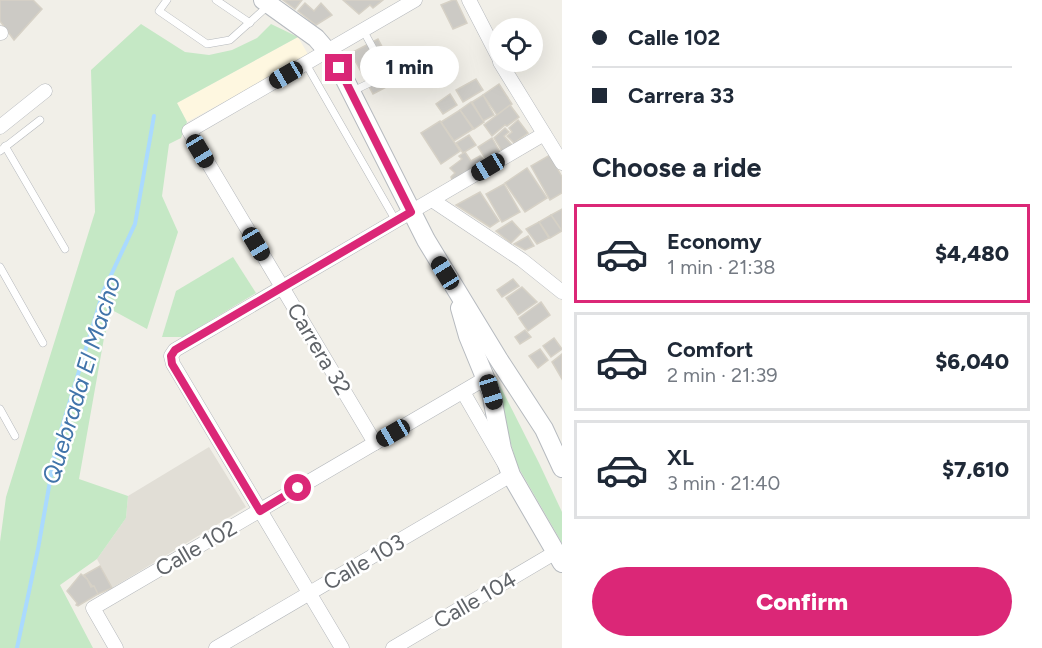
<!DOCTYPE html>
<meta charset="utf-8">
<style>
:root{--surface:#fff;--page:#f2f2f3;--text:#1f2937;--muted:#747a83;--line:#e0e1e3;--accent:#db2777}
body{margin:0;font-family:Figtree,sans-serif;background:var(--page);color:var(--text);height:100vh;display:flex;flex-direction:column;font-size:22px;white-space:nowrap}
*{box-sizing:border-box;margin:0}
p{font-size:20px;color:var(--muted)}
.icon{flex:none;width:33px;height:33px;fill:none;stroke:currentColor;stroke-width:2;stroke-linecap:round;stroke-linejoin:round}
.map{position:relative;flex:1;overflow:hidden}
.drawer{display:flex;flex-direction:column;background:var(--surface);width:480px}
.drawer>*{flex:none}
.top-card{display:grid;align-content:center;height:132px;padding:0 30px;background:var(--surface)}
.controls{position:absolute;left:489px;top:18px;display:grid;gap:12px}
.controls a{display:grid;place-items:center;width:54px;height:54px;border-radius:50%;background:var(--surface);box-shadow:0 6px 24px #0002;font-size:30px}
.end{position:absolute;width:27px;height:27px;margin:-14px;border:8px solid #db2777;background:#fff;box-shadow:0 0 0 3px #fff}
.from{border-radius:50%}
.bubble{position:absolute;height:42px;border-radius:21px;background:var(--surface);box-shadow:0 6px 24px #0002;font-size:20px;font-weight:800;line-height:42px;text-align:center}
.car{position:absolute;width:18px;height:36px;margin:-18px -9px;border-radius:8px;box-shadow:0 0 4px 2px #0007;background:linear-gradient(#222 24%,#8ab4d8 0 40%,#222 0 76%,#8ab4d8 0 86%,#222 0)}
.top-card b{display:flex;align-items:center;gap:21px;height:57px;font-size:22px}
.top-card b+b{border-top:2px solid var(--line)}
.top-card i{width:15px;height:15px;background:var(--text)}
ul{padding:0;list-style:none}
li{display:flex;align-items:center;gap:18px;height:99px;margin:0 12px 9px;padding:0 18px;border:3px solid var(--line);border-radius:0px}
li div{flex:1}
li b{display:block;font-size:22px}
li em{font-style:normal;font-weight:800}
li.selected{border-color:var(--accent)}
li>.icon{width:54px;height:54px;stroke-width:1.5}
h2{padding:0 30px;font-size:27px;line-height:72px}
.action{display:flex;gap:12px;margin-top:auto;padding:12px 30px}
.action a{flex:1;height:69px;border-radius:36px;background:var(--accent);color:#fff;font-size:24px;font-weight:800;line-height:69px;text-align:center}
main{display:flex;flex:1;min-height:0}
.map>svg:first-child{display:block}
</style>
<main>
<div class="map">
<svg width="562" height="648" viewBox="0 0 562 648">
<rect width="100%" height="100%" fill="#f1efe8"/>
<!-- commercial -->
<path fill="#fef7e0" d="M298 37 309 56 187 122 177 103Z"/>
<!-- education -->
<path fill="#e1ded6" d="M209 447 246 507 112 588 97 559 126 518 128 496Z"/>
<!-- green -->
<g fill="#c5e8c5">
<path d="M141 24 185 52 209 55 232 50 257 38 271 24 298 37 177 103 187 122 181 138 169 144 162 196 178 232 147 329 112 310 104 338 79 479 128 496 126 518 97 559 60 585 93 648H0V542L6 497 95 212 91 70Z"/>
<path d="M233 257 256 293 183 337H162L176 291Z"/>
<path d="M488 362 539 463 562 512V543L517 465Z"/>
</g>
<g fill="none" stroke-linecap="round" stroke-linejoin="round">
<!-- stream -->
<path stroke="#aadaff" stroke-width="4" d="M17 648 38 549 56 447 103 292 135 224 154 116"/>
</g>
<!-- building -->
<g fill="#cccac5" stroke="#d6d1c6" stroke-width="1.5">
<path d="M0 0H33L42 9 14 40 0 21Z"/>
<path d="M283 0H302L295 9Z"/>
<path d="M343 0H383L373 8 370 5 359 14Z"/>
<path d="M453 0H456L467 23 453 29 441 5Z"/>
<path d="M305 3 314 11 321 3 332 15 316 25 298 11Z"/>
<path d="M378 39 394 69 388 72 394 83 373 94 351 53Z"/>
<path d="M476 79 483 90 463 102 456 90Z"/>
<path d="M499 84 512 104 497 115 483 95Z"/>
<path d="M450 94 457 105 443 114 436 104Z"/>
<path d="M483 95 494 115 483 121 472 102Z"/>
<path d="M471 102 484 122 474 129 460 110Z"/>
<path d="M510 105 519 117 507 126 505 125 492 136 484 125Z"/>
<path d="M460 110 473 129 454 141 441 122Z"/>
<path d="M518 120 528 133 514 143 507 136 512 132 509 128Z"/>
<path d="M440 121 460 151 441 164 421 133Z"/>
<path d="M505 128 509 132 504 136 512 145 502 151 494 138Z"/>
<path d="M469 135 476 145 463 153 456 143Z"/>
<path d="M492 138 500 152 487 161 478 147Z"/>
<path d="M465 152 471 161 480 156 486 162 453 184 451 177 455 173 450 168 462 159 459 156Z"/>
<path d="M550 155 562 177V193L550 200 531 166Z"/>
<path d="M527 168 547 198 525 212 505 183Z"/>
<path d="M504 184 520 212 502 222 486 194Z"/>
<path d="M480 192 499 221 490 227 456 205Z"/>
<path d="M562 209V231L551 215Z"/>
<path d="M551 215 562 231 550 238 539 222Z"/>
<path d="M512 221 522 232 511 243 496 231Z"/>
<path d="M539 222 549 238 537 244 526 229Z"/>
<path d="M528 236 534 246 525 250 514 244Z"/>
<path d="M513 279 519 286 502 297 497 290Z"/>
<path d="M522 287 537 302 518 315 506 298Z"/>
<path d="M541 302 550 315 528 331 519 318Z"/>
<path d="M525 330 531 337 520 344 515 337Z"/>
<path d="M554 338 562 349 551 357 543 346Z"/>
<path d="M540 349 548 360 538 368 529 356Z"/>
<path d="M562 354V379L552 362Z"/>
<path d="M100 566 112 588 98 594 84 575Z"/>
<path d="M81 574 87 579 91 587 94 586 98 594 78 606 76 605 77 603 67 591Z"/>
</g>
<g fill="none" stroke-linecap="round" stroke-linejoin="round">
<!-- service casing -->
<g stroke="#b5b8bc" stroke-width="8">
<g id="service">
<path d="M167 0 159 11 207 44 230 40 269 5"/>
<path d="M216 0 250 23"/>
<path d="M306 64 396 221"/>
<path d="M353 91 380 78V61L363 30"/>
<path d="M5 146 65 249"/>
<path d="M0 151 40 120"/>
<path d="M0 267 43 343"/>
<path d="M0 409 15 436"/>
</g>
</g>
<!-- minor casing -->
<g stroke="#b5b8bc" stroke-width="15">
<g id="minor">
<path d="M469 0 500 60"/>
<path d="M0 33H1"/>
<path d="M500 62 562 163"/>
<path d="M0 127 45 91"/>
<path d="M432 200 522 260 562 292"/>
<path d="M375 443 189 131 415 0"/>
<path d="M116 648 93 608 486 378"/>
<path d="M216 648 511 475 463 392"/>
<path d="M342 648 173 364 171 356 175 350 544 134"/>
<path d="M393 648 556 552"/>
</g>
</g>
<!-- secondary casing -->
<g stroke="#b6babf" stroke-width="20">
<g id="secondary">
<path d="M263 0 316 38 335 60 426 240 499 360 544 429 562 468"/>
<path d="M460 308 468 336 491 392 502 449 511 475 562 563"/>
</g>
</g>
<!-- service -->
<use href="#service" stroke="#fff" stroke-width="7"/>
<!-- minor -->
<use href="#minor" stroke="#fff" stroke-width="14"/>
<!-- secondary -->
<use href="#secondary" stroke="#fff" stroke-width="18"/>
</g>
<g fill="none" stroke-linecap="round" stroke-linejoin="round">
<!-- route -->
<path stroke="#db2777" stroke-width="8" d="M298 488 260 511 172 364 171 356 175 350 411 212 339 68"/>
</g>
<g text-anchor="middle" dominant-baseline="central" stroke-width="5" stroke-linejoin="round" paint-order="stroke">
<!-- street labels -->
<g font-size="22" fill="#5f6368" stroke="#fff">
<text transform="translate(319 349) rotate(59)">Carrera 32</text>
<text transform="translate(196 548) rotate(-30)">Calle 102</text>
<text transform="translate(364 562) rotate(-30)">Calle 103</text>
<text transform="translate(475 600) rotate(-30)">Calle 104</text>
</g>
<!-- water labels -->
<g font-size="24" font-style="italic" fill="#4174aa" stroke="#fff">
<text transform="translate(81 380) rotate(-73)">Quebrada El Macho</text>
</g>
</g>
</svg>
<div class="controls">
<a><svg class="icon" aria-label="locate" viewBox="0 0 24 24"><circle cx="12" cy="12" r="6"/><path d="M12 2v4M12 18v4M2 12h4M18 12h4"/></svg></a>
</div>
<i class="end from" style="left:298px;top:488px"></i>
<i class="end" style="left:339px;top:68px"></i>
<div class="bubble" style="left:360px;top:46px;width:99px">1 min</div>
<i class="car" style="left:286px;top:75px;rotate:240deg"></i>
<i class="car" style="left:200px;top:151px;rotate:149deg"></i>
<i class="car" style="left:488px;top:167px;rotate:239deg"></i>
<i class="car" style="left:256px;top:244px;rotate:149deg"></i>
<i class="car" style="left:445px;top:273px;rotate:328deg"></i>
<i class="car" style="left:491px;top:392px;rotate:163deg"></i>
<i class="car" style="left:393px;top:433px;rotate:240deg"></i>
</div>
<section class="drawer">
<div class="top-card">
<b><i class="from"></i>Calle 102</b>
<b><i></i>Carrera 33</b>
</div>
<h2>Choose a ride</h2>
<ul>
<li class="selected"><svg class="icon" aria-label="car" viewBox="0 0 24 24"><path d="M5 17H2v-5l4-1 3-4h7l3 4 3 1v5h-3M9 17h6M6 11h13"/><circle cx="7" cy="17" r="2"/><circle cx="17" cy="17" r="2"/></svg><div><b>Economy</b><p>1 min · 21:38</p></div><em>$4,480</em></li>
<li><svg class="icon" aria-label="car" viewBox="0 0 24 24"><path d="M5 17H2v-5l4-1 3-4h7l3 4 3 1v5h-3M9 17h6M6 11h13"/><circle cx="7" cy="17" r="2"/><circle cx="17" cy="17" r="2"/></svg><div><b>Comfort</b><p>2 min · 21:39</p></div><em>$6,040</em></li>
<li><svg class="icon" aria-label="car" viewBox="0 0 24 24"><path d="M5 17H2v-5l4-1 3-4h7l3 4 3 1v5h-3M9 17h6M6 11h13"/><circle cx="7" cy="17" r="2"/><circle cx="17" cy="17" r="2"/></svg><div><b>XL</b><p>3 min · 21:40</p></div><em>$7,610</em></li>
</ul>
<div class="action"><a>Confirm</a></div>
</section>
</main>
